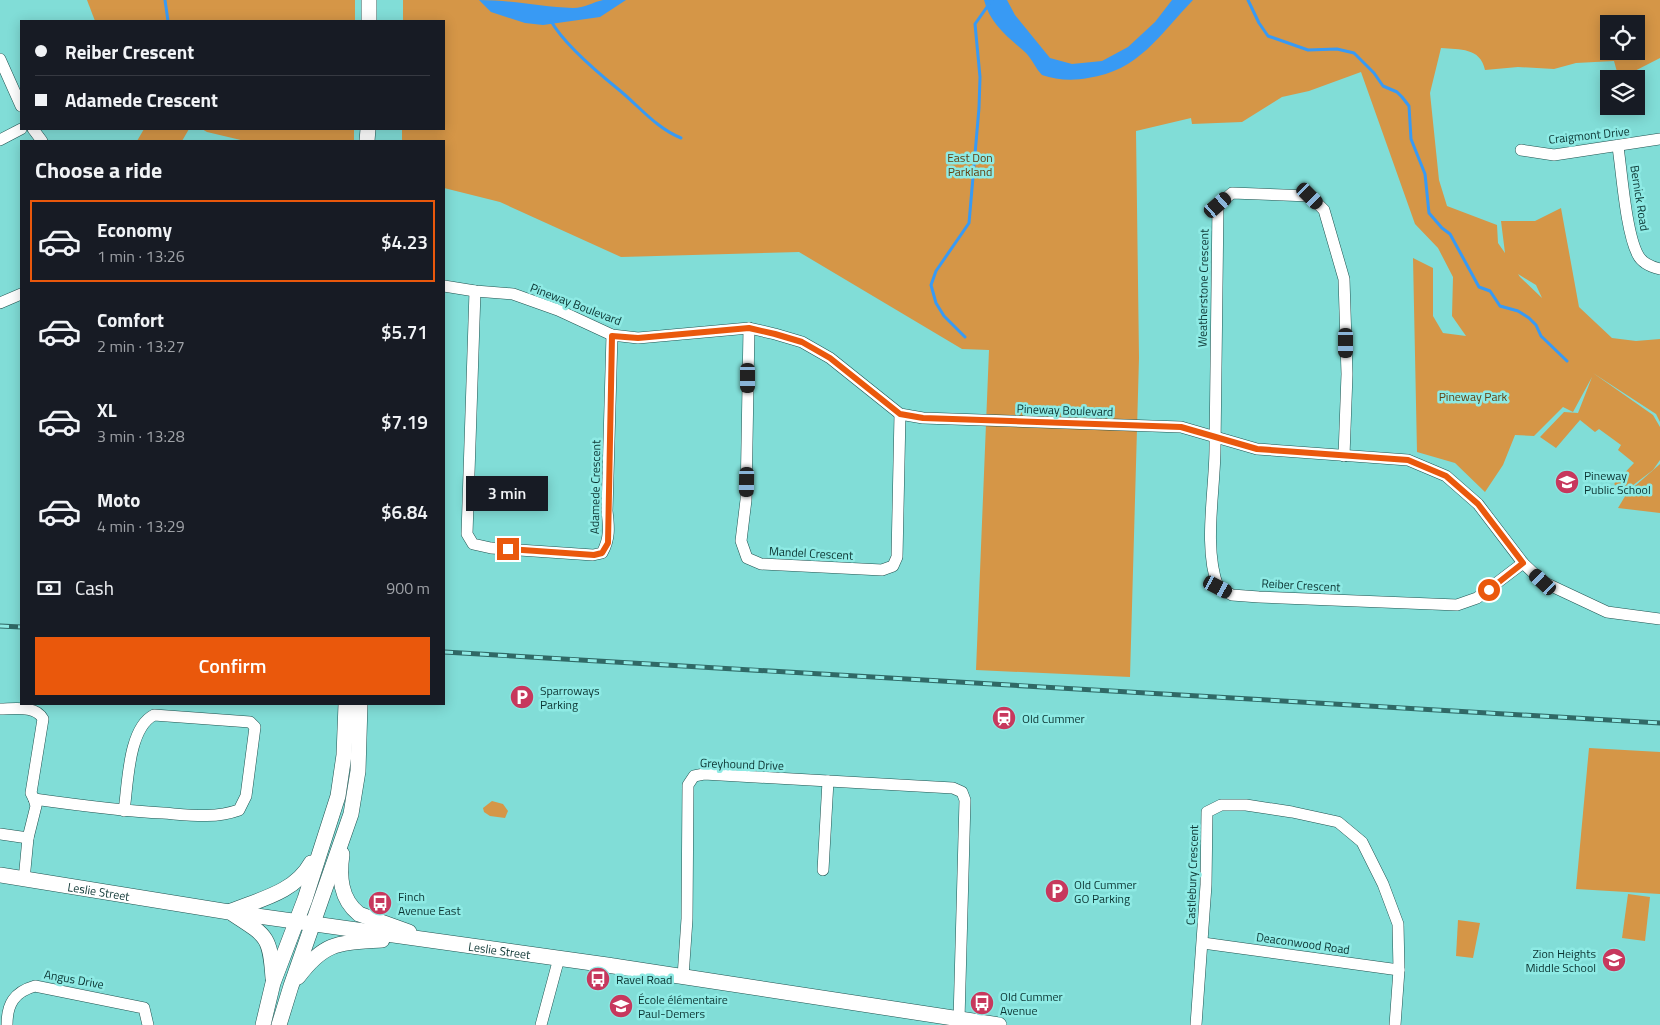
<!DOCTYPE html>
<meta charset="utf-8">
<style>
:root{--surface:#171b24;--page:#20242c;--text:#f1f3f6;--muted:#9ea1a6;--line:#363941;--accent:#ea580c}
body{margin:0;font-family:"Titillium Web",sans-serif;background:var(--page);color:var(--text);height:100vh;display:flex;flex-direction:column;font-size:19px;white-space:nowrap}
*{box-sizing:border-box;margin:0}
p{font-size:16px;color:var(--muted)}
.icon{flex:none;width:28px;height:28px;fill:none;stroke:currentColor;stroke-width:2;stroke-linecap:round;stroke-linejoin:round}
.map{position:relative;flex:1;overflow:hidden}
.sheet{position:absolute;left:20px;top:140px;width:425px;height:565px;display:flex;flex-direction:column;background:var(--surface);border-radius:0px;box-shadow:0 2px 12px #0003}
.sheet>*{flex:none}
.hud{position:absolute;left:20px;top:20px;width:425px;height:110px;border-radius:0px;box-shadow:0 2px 12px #0003;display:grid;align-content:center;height:110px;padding:0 15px;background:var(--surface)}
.tools{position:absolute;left:1600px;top:15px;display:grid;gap:10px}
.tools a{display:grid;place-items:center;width:45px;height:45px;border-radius:0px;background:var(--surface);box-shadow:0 2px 12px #0003;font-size:25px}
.end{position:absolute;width:22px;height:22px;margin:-11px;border:6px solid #ea580c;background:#fff;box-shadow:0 0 0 2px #fff}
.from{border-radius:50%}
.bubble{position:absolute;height:35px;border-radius:0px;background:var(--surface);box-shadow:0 2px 12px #0003;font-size:16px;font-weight:600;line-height:35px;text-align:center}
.car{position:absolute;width:15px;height:30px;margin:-15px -8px;border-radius:6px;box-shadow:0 0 4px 1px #0007;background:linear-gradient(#222 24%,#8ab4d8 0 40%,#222 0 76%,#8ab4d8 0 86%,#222 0)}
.hud b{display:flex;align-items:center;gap:18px;height:48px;font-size:19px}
.hud b+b{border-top:1px solid var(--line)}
.hud i{width:12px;height:12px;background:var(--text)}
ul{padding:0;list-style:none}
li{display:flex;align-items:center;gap:15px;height:82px;margin:0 10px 8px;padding:0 5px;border:2px solid transparent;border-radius:0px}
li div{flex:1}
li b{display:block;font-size:19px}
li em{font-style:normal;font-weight:600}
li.active{border-color:var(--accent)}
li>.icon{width:45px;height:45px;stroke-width:1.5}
h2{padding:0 15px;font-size:22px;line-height:60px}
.pay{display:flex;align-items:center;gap:12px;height:55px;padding:0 15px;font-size:19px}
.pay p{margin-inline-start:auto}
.button{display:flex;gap:10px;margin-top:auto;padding:10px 15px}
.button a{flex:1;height:58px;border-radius:0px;background:var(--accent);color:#fff;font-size:20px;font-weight:600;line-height:58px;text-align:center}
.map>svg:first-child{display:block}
</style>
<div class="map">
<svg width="1660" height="1025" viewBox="0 0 1660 1025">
<rect width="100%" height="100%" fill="#81ddd7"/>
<!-- green -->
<g fill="#d59647" fill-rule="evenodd">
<path d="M87 0H355V21H95Z"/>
<path d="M403 0H1660V58L1619 79 1614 61 1576 63 1554 69 1518 67 1485 70C1480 47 1460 50 1441 48L1430 93 1439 180 1447 206 1497 225 1498 243 1505 253 1501 221H1535L1561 208 1579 307 1612 338 1636 341 1660 339V422L1656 414 1593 373 1653 415 1660 427V460L1653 470 1624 492 1614 484 1634 463 1618 450 1621 445 1599 429 1595 432 1580 420 1556 448 1540 437 1564 412 1578 413 1592 377 1573 412 1563 407 1534 436 1515 435 1503 465 1485 492 1455 463 1417 452 1413 258 1433 268V316L1443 333 1466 336 1452 316 1453 277 1438 248 1415 224 1361 72 1309 91 1282 97 1242 122 1192 124 1191 118 1136 131 1139 358 1130 677 976 670 989 350 962 349 799 252 621 257 500 202 444 188V141H402V129H444V21H403ZM1609 24H1636V51H1609ZM1518 274 1536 285 1542 298 1520 277Z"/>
<path d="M144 129H189L182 141H137Z"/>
<path d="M202 129H354V141H245L207 132Z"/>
<path d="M1660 464V513L1618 508 1627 493Z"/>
<path d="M1589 748 1660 752V894L1576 889Z"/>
<path d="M492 801 503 804 508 811 505 818 490 816 484 812 483 808Z"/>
<path d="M1628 894 1650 897 1645 941 1622 938Z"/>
<path d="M1458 920 1480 923 1473 958 1456 956Z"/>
</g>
<!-- water -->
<g fill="#389af4">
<path d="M479 0C511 0 541 7 573 8 585 8 593 2 603 0 610 0 619 0 626 0L600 17 543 25 525 23 491 12Z"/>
<path d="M984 0H1007L1015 15 1050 58 1072 64 1102 61 1128 47 1155 22 1172 0H1193C1160 34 1139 71 1088 78 1073 81 1056 80 1042 75 1036 69 1032 59 1026 53 1008 37 990 24 984 0Z"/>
</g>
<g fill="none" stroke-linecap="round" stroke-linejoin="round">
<!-- stream -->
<g stroke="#389af4" stroke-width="3">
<path d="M165 0 168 21"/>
<path d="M1248 0 1259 23 1268 36 1308 50 1337 49 1354 53 1374 73 1383 86 1397 92 1402 97 1409 106 1411 139 1425 174 1429 213 1442 228 1450 234 1479 287 1490 291 1500 306 1518 311 1529 318 1536 325 1541 336 1567 361"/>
<path d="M551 21C564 44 597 72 618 89 639 106 656 128 681 138"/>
<path d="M965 337 944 316 936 303 931 285 936 271 969 223 979 108 980 77 975 24 992 0"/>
</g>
<!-- street casing -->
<g stroke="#20524f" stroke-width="12">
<g id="street">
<path d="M0 59 21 106"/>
<path d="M33 129 42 141"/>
<path d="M0 140 21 129"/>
<path d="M1618 147C1622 174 1626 233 1638 255 1642 263 1652 267 1660 269"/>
<path d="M1521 150 1554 155 1660 139"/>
<path d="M444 286 475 291 513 294 558 310 612 335 638 338 749 328 775 334 802 342 830 358 900 414 923 418 1181 427 1257 449 1408 460 1446 476 1478 504 1523 563 1543 582 1607 612 1660 619"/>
<path d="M475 291 467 534 473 544 491 548 593 555 602 553C610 539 609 527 607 511L612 335"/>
<path d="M0 303 21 294"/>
<path d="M749 328 746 500 741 541 747 558 761 564 882 570 893 566 897 557 900 414"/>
<path d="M1344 456 1347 374 1344 279 1324 210 1310 196 1232 193 1218 205C1217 286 1216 367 1215 448 1215 490 1203 547 1218 587L1232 595 1259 597 1457 605 1477 598 1523 563"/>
<path d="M0 709C14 709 36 705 43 719L31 793 34 799"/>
<path d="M0 834 28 838"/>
<path d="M823 870 828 781"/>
<path d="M24 880 28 838 36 806 34 799C77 805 120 811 163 813 189 815 214 819 239 810L246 796 255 727 250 722 154 715C128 728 128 784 124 811"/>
<path d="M1203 943 1399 970"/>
<path d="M683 977 687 919 688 785 694 776 704 774 953 788 962 792 965 800 959 1020"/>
<path d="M7 1025C7 1004 14 992 35 986L144 1008 148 1025"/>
<path d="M541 1025 559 958"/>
<path d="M1196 1025 1206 885 1207 812 1221 805H1246L1292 812 1338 822 1362 842 1383 884 1398 924 1399 970 1395 1025"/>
</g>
</g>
<!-- secondary casing -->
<g stroke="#20524f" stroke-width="16">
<g id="secondary">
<path d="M369 21V0"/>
<path d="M367 141 368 129"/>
<path d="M342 854C339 876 340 899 359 914L409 932"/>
<path id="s1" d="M0 875 229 912 607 965 999 1025"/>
<path d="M231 911C261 899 295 892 311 863"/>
<path d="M233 914C267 936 270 936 273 978"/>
<path d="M298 977C325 941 339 943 382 940"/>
<path d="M263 1025 273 983 305 899 338 796 344 755 346 704"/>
<path d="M279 1025 291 986 351 814 358 771 360 704"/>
</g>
</g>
<!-- street -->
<use href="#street" stroke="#fff" stroke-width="11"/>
<!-- secondary -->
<use href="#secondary" stroke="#fff" stroke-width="15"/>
<!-- rail casing -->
<g stroke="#306966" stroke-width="5">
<g id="rail">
<path d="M0 626 21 627"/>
<path d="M444 652 1660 723"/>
</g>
</g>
<!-- rail -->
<use href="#rail" stroke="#8eeae4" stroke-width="3" stroke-dasharray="9" stroke-linecap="butt"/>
</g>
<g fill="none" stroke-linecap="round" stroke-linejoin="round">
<!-- route -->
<path stroke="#ea580c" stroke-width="6" d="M508 549 594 555 602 553 608 543 612 336 638 338 749 328 775 334 802 342 830 358 900 414 923 418 1181 427 1257 449 1408 460 1446 476 1478 504 1523 563 1489 590"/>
</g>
<!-- icons -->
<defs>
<g id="school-disc" transform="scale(1.25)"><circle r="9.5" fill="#c7385d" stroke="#8eeae4"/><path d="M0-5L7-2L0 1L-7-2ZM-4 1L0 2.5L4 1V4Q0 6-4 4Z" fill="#fff"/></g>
<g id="parking-disc" transform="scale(1.25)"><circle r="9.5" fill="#c7385d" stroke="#8eeae4"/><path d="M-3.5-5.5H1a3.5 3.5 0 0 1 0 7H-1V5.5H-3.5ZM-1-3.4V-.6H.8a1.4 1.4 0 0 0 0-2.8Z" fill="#fff"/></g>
<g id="station-disc" transform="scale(1.25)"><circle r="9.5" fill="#c7385d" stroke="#8eeae4"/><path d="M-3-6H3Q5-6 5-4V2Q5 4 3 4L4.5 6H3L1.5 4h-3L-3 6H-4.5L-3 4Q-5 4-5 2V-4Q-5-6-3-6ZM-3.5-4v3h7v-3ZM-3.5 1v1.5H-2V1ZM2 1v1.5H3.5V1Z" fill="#fff"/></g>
<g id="bus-disc" transform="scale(1.25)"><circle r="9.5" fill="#c7385d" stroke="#8eeae4"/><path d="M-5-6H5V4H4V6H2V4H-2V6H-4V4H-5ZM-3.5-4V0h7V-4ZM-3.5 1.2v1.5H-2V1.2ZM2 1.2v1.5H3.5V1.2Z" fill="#fff"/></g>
</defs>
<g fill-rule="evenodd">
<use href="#school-disc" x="1567" y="482"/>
<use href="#parking-disc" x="522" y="697"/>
<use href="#station-disc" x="1004" y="718"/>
<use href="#parking-disc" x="1057" y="891"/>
<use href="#bus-disc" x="380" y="903"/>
<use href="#school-disc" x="1614" y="960"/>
<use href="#bus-disc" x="598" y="979"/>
<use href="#bus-disc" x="982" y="1003"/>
<use href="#school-disc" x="621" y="1006"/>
</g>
<g text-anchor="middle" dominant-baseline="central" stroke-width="5" stroke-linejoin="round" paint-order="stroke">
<!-- street labels -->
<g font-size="12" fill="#0b3432" stroke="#8eeae4">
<text transform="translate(1589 135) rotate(-6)">Craigmont Drive</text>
<text transform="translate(1640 198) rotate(81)">Bernick Road</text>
<text transform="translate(1203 288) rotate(-89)">Weatherstone Crescent</text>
<text transform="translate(576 304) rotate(21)">Pineway Boulevard</text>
<text transform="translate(1065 410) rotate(2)">Pineway Boulevard</text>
<text transform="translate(595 487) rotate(-89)">Adamede Crescent</text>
<text transform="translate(811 553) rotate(3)">Mandel Crescent</text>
<text transform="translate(1301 585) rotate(3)">Reiber Crescent</text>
<text transform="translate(742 764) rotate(2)">Greyhound Drive</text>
<text transform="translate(1192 875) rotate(-88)">Castlebury Crescent</text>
<text stroke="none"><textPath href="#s1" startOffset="100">Leslie Street</textPath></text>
<text transform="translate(1303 943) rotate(8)">Deaconwood Road</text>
<text stroke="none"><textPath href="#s1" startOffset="505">Leslie Street</textPath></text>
<text transform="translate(74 979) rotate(10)">Angus Drive</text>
</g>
<!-- park labels -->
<g font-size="12" fill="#624012" stroke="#8eeae4">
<text x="970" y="157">East Don<tspan x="970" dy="14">Parkland</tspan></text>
<text x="1473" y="396">Pineway Park</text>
</g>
<!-- poi labels -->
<g font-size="12" fill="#0b3432" stroke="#8eeae4" text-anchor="start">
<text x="1584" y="475">Pineway<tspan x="1584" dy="14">Public School</tspan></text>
<text x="540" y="690">Sparroways<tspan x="540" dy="14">Parking</tspan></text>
<text x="1022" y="718">Old Cummer</text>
<text x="1074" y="884">Old Cummer<tspan x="1074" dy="14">GO Parking</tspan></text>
<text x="398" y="896">Finch<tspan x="398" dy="14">Avenue East</tspan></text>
<text x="1596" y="953" text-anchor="end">Zion Heights<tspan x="1596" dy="14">Middle School</tspan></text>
<text x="616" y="979">Ravel Road</text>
<text x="1000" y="996">Old Cummer<tspan x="1000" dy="14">Avenue</tspan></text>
<text x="638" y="999">École élémentaire<tspan x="638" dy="14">Paul-Demers</tspan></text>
</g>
</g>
</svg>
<div class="tools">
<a><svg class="icon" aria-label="locate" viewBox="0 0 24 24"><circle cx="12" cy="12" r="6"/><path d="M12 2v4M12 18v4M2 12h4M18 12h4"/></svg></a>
<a><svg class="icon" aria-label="layers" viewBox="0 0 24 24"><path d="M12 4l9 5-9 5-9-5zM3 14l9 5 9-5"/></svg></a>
</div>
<i class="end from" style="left:1489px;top:590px"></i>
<i class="end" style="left:508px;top:549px"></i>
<div class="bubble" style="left:466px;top:476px;width:82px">3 min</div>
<i class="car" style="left:1310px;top:196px;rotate:135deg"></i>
<i class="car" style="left:1218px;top:205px;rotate:49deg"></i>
<i class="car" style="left:1346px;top:343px;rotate:180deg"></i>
<i class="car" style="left:748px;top:378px;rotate:180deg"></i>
<i class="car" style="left:747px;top:482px;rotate:181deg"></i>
<i class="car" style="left:1543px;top:582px;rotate:313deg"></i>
<i class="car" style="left:1218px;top:587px;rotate:118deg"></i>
<div class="hud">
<b><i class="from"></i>Reiber Crescent</b>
<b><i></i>Adamede Crescent</b>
</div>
<section class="sheet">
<h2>Choose a ride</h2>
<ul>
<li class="active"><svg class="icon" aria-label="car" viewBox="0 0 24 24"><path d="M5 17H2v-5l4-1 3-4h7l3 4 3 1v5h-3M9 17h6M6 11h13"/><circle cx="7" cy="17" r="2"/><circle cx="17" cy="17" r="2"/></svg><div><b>Economy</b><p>1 min · 13:26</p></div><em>$4.23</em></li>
<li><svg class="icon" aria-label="car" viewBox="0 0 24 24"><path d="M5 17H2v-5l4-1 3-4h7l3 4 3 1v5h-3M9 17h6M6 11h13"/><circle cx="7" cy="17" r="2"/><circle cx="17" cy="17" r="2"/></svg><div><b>Comfort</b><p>2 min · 13:27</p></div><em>$5.71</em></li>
<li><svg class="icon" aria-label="car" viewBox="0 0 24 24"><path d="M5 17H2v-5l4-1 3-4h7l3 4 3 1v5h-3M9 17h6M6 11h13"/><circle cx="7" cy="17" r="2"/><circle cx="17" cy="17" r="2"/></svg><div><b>XL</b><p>3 min · 13:28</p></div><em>$7.19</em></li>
<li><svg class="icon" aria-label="car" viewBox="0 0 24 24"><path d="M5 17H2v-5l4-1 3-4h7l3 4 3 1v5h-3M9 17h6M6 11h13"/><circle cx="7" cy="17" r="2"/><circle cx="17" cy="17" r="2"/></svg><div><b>Moto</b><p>4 min · 13:29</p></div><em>$6.84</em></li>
</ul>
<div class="pay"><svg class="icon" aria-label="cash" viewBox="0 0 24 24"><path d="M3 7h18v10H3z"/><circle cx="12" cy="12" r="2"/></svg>Cash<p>900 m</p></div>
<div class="button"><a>Confirm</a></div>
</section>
</div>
